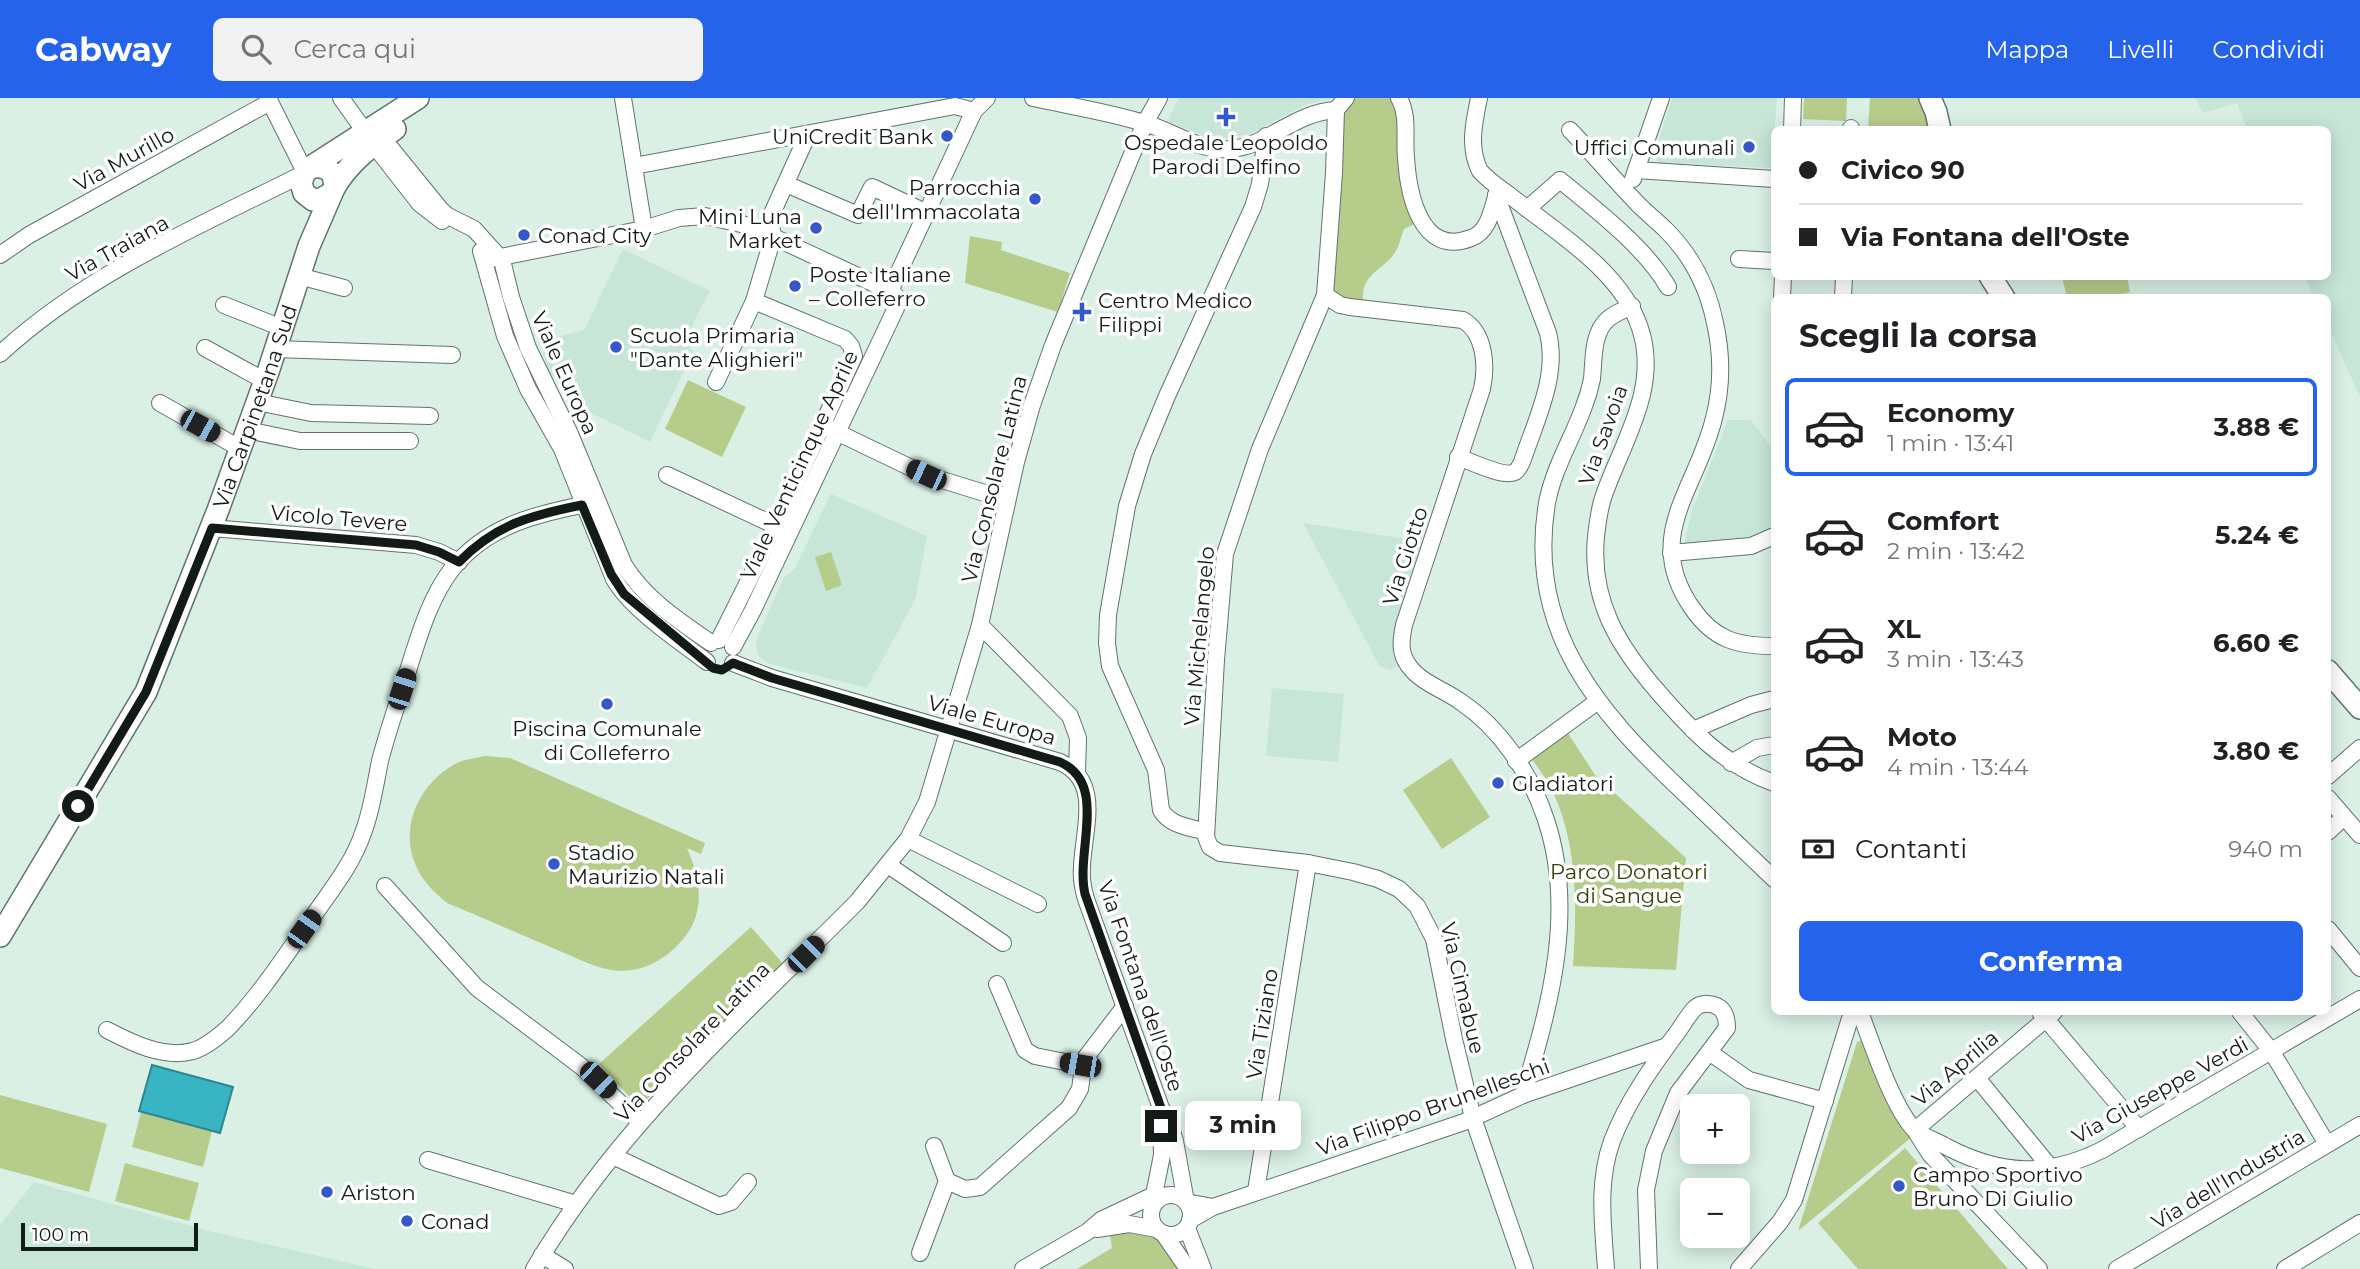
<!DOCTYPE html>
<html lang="it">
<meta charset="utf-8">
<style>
:root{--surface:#fff;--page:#f2f2f2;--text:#202124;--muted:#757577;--line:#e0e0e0;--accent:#2563eb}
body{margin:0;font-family:Montserrat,sans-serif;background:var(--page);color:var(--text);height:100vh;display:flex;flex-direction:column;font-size:26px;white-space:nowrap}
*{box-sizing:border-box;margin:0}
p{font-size:23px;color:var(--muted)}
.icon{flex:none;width:38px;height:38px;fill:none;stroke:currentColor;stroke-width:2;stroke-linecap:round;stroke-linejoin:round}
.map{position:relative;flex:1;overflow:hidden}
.side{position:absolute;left:1771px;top:196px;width:560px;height:721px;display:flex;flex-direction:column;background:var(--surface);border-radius:10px;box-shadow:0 4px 18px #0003}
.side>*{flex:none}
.guide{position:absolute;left:1771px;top:28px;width:560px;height:154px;border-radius:10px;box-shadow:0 4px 18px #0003;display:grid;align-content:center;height:154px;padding:0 28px;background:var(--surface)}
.tools{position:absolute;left:1680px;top:996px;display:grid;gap:14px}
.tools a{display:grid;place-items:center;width:70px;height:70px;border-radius:10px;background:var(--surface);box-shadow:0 4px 18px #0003;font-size:35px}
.scale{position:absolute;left:21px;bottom:18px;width:177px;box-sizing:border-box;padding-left:7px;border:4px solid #131b17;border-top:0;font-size:19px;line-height:24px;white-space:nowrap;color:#131b17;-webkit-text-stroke:5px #fff;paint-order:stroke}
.end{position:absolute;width:32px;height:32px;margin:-16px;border:9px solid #131b17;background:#fff;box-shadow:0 0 0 4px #fff}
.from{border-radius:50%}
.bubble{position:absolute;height:49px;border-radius:10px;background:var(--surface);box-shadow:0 4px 18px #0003;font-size:23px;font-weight:700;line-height:49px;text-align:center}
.car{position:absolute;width:21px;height:42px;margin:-21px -10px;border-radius:9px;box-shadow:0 0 5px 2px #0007;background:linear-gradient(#222 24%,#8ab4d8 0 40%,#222 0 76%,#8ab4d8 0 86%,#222 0)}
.guide b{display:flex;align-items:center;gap:24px;height:66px;font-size:26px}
.guide b+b{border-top:2px solid var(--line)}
.guide i{width:18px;height:18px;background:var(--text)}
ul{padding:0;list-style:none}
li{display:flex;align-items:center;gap:21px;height:98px;margin:0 14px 10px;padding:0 14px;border:4px solid transparent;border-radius:10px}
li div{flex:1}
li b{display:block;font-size:26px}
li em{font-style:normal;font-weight:700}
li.selected{border-color:var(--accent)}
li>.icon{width:63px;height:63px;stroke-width:1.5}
h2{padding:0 28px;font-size:32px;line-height:84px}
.pay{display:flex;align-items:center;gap:18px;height:77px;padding:0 28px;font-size:26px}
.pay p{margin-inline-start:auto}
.cta{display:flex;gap:14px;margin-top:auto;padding:14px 28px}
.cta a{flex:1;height:80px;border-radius:10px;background:var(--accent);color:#fff;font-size:28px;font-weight:700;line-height:80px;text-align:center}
header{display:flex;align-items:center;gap:42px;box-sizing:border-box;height:98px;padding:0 35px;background:var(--accent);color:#fff}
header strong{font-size:33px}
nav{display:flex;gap:38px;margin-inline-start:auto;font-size:24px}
.search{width:490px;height:63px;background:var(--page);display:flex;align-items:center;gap:18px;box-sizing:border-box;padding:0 24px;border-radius:10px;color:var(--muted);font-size:26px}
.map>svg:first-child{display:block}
</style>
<header>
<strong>Cabway</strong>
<div class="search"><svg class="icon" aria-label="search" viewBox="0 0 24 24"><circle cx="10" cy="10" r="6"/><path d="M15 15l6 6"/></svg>Cerca qui</div>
<nav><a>Mappa</a><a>Livelli</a><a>Condividi</a></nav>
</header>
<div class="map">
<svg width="2360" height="1171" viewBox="0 0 2360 1171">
<rect width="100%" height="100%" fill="#daf0e5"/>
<!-- built -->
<g fill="#c7e6d7">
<path d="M1179 0H1337L1307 6 1250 36 1214 42 1167 23Z"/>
<path d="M1672 0H1777L1772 70 1659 65 1654 57Z"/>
<path d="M2195 0H2360V299L2328 228V200L2314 199 2305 179 2328 178V32L2247 31 2237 5 2203 15Z"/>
<path d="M623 151 710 193 686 240 693 254 650 344 581 310V294L550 277 539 243 584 232Z"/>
<path d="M1728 322H1751L1774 354V433L1749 445 1684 446 1692 412Z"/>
<path d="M831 396 927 438 915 502 867 590 770 566 760 560 756 550 757 540 784 479 794 472Z"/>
<path d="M1303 425 1426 444 1402 565 1390 572 1380 569Z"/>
<path d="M1272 590 1344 596 1338 664 1266 658Z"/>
<path d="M34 1084 209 1133 375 1171H0V1127Z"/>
</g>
<!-- green -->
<g fill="#b6cc8b">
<path d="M1353 0H1392L1400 11 1419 124 1404 131C1401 138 1400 146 1396 153 1384 173 1361 174 1363 203L1341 200 1333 194 1343 15Z"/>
<path d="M1804 0H1847L1846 23 1803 21Z"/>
<path d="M1870 0H1921L1933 32H1868Z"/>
<path d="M970 138 1002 144 1001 152 1070 175 1058 214 965 185Z"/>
<path d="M2062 179H2127L2130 194 2104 199H2067Z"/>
<path d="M688 282 746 309 722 359 665 331Z"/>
<path d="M831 454 842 487 826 493 815 459Z"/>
<path d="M1568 635 1595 677 1686 760 1676 872 1573 868C1577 808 1578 747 1552 692 1547 681 1538 670 1531 660Z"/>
<path d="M485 658 510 660 705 745 701 756 687 750C699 778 706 809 687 836 672 857 648 873 620 873 598 872 575 859 555 851 519 836 483 820 447 805 434 794 423 784 416 768 398 728 421 682 459 664 467 661 477 660 485 658Z"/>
<path d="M1451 660 1490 719 1442 751 1403 692Z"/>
<path d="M751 829 785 868 639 1009 599 966Z"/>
<path d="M1865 941 1913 1038 1798 1133 1857 944Z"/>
<path d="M0 997 107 1026 89 1094 0 1070Z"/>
<path d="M141 1014 212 1033 203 1069 132 1049Z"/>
<path d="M1905 1050 2008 1171H1858L1818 1125Z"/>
<path d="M125 1065 199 1085 189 1123 115 1103Z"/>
<path d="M1144 1134 1155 1137 1186 1171H1077L1112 1150 1110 1137 1119 1135Z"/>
</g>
<!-- water -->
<path fill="#38b4c2" stroke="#2d868f" stroke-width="2" d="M152 967 233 989 220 1035 139 1013Z"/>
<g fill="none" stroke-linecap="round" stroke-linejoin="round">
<!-- minor casing -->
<g stroke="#60746b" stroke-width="18">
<g id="minor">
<path d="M268 0 305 74"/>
<path d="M341 0 366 35"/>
<path d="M623 0 644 131"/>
<path d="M1033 0C1070 8 1108 14 1144 25 1174 33 1199 54 1231 51 1267 48 1295 14 1336 12"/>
<path d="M1346 0 1336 12 1334 75 1325 197 1260 351 1225 456 1216 562 1206 739 1210 749 1220 755 1308 765 1353 774 1378 781 1399 791 1417 808 1434 841 1454 941 1473 1020 1525 1171"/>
<path d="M1399 0C1409 17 1404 40 1406 59 1408 94 1420 160 1471 140 1489 134 1492 111 1497 95"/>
<path d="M1479 0C1474 24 1468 50 1480 73 1488 82 1498 89 1508 96 1554 133 1621 172 1640 230 1660 289 1623 343 1604 397 1599 410 1598 424 1596 438 1590 503 1618 548 1659 595 1694 635 1724 667 1774 685"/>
<path d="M376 32 441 112 448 118 474 131 502 162 511 199 528 250 570 336 624 467C645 501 679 523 711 545"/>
<path d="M1570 32C1592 55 1613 80 1635 103 1644 113 1656 122 1666 132 1691 157 1708 190 1715 225 1722 256 1722 289 1714 320 1697 391 1642 438 1692 510 1714 542 1737 548 1774 548"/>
<path d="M1792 32 1793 0"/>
<path d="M1851 32V30"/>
<path d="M374 47 420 106 442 123"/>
<path d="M634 68 955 8 974 13"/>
<path d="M1636 72 1774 81"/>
<path d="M1633 81 1661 0"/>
<path d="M786 86 858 117 872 89 927 115"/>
<path d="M1527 111 1560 82C1594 110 1646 150 1668 189"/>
<path d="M481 153 505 238 528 291 562 351 614 481C632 512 678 542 707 564"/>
<path d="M0 157 29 137 270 4"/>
<path d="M1739 161 1774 163"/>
<path d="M485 162 644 131 679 120 705 118 750 128 892 194 896 198V210L753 512 733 549"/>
<path d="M299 178 344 190"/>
<path d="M890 193 974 13 987 0"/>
<path d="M1325 197 1340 207 1350 209 1463 222C1485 235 1487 268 1482 291L1404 527C1401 542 1399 555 1409 568 1421 585 1445 592 1461 604 1500 630 1530 675 1545 719 1577 811 1550 908 1523 997"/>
<path d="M1782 200 1783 178"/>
<path d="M1843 200 1844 178"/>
<path d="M224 207 282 230"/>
<path d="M1632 208C1624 212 1615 215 1608 221 1592 235 1594 261 1592 281 1590 291 1587 301 1583 311 1571 343 1553 372 1547 405 1526 531 1597 613 1682 693 1713 723 1744 752 1774 781"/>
<path d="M205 250 265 283"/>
<path d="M275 251 452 257"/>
<path d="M0 256C86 176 199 128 303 76"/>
<path d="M716 284 754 203 773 139 770 120 808 36"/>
<path d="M257 304 311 315 430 318"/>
<path d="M160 305 241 351"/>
<path d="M828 330 926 377 1007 402"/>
<path d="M247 332 300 343H410"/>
<path d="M1458 359C1469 363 1505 380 1515 374 1518 372 1520 368 1522 364 1535 324 1559 278 1548 235L1496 97"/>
<path d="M667 377 776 428"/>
<path d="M212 430 416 447 439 454 459 464"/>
<path d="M1671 455 1751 448 1774 438"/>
<path d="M980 527 1070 618 1078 640 1077 676"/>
<path d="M719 542 776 428 854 258 851 248 845 241 754 203"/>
<path d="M733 565 772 580 1060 664C1103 683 1083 732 1082 769 1081 780 1083 791 1086 801L1161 1010 1168 1020 1175 1043 1186 1104 1213 1109 1190 1122"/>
<path d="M1693 632 1751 607 1774 601"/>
<path d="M1516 663 1598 603"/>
<path d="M1731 665 1757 650 1774 647"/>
<path d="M2328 678 2360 650"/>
<path d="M2328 700 2360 737"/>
<path d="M1206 734C1190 729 1170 728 1161 712L1156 672 1110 568 1107 545 1108 517 1127 408 1143 356 1167 298 1253 109 1260 86 1266 38"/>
<path d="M2328 734 2344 719"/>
<path d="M908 741 1038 806"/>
<path d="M888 767 1003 845"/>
<path d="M385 788 477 890 582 969 640 1024"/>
<path d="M2328 831 2360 870"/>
<path d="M997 886 1025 952 1035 958 1080 967 1125 908"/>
<path d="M1860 914C1871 943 1893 1010 1914 1031 1923 1039 1937 1043 1947 1049 2001 1077 2047 1079 2102 1052L2360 901"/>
<path d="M2040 914 2139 1031"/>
<path d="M2240 914 2272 954 2327 1046"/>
<path d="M107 932C132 945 164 961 193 953 206 949 218 939 228 930 261 896 287 855 314 817 332 791 353 765 363 735 372 712 375 687 380 663 387 636 396 609 405 582 417 545 428 502 452 471 486 429 532 417 582 407"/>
<path d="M1709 954 1749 982 1825 1003"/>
<path d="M1977 980 2050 1069"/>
<path d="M1915 1032 2054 914"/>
<path d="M1916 1034 1930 1056 2039 1171"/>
<path d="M934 1048 947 1083 965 1091 980 1089 1069 1010 1080 991 1082 977 1080 967"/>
<path d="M613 1058 719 1108 731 1104 748 1084"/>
<path d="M428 1062 576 1106"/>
<path d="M1256 1093 1308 765"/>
<path d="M1154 1097 1162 1057 1161 1017"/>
<circle cx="1171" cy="1117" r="20"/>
<path d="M1213 1109 1464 1024 1523 997 1667 948"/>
<path d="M1187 1130 1203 1171"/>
<path d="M1097 1131 1129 1126 1157 1131"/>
<path d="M1163 1135 1188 1171"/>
<path d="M920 1155 947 1083"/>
<path d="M542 1157 565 1171"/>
<path d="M534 1171C617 1029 742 919 857 804L908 741 927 704 980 527 1016 364 1032 307 1053 247 1145 25 1159 0"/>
<path d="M1023 1171 1087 1134 1101 1122 1154 1097"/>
<path d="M1606 1171C1603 1128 1597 1084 1612 1043 1627 1003 1654 966 1679 932 1684 925 1689 916 1695 910 1702 904 1713 905 1720 910 1726 915 1727 922 1727 930L1678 995 1654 1053 1646 1092 1649 1171"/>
<path d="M1739 1171 1780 1124 1794 1102 1852 914"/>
<path d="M2117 1171 2360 1027"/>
<path d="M2285 1171 2360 1125"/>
</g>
</g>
<!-- major casing -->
<g stroke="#60746b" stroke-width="24">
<g id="major">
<path d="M1930 0 1936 14 1940 32"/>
<path d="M309 70 418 0"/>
<path d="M333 92C348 65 370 49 395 31"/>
<path d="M1990 178 2004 200"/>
<path d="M2328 573 2360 610"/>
<path id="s1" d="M0 838 146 594 218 412 268 274 309 148 335 88 333 77 330 73 325 70 314 68 305 74 301 85 304 95 313 102H319L330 96"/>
</g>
</g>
<!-- minor -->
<use href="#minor" stroke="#fff" stroke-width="16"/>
<!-- major -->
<use href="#major" stroke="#fff" stroke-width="21"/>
</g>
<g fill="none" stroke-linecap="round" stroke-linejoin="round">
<!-- route -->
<path stroke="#131b17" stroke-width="9" d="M78 708 146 594 212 430 416 447 439 454 459 464C496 426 532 417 582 407L611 476 624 496 713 570 722 572 733 565 772 580 1060 664C1109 686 1075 753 1085 796L1161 1010V1028"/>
</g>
<!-- markers -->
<g fill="#3557c8" stroke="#fff" stroke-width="2.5">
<path d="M1222.5 8.5h7v7h7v7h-7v7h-7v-7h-7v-7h7z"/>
<circle cx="947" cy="38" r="7"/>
<circle cx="1749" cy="49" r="7"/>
<circle cx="1035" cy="101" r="7"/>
<circle cx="816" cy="130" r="7"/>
<circle cx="524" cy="137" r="7"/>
<circle cx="795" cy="188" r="7"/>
<path d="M1078.5 203.5h7v7h7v7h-7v7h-7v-7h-7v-7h7z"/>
<circle cx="616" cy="249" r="7"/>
<circle cx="607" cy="606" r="7"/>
<circle cx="1498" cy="685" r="7"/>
<circle cx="554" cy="766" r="7"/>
<circle cx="1899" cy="1088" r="7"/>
<circle cx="327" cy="1094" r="7"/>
<circle cx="407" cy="1123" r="7"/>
</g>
<g text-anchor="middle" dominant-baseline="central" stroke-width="7" stroke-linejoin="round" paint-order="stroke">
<!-- poi labels -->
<g font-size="21" fill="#131b17" stroke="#fff" text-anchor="start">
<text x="933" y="38" text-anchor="end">UniCredit Bank</text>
<text x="1226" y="44" text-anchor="middle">Ospedale Leopoldo<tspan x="1226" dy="24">Parodi Delfino</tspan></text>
<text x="1735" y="49" text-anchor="end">Uffici Comunali</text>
<text x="1021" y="89" text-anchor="end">Parrocchia<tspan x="1021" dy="24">dell'Immacolata</tspan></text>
<text x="802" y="118" text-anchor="end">Mini Luna<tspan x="802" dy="24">Market</tspan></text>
<text x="538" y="137">Conad City</text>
<text x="809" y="176">Poste Italiane<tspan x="809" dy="24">– Colleferro</tspan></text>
<text x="1098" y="202">Centro Medico<tspan x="1098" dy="24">Filippi</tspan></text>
<text x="630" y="237">Scuola Primaria<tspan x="630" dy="24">"Dante Alighieri"</tspan></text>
<text x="607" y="630" text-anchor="middle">Piscina Comunale<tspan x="607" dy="24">di Colleferro</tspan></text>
<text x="1512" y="685">Gladiatori</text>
<text x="568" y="754">Stadio<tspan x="568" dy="24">Maurizio Natali</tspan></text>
<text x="1913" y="1076">Campo Sportivo<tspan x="1913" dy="24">Bruno Di Giulio</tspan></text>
<text x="341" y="1094">Ariston</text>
<text x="421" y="1123">Conad</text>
</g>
<!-- street labels -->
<g font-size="21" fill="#131b17" stroke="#fff">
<text transform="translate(124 61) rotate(-29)">Via Murillo</text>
<text transform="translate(117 150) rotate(-29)">Via Traiana</text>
<text transform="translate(565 275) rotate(66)">Viale Europa</text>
<text stroke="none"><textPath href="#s1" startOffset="590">Via Carpinetana Sud</textPath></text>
<text transform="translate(1603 337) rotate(-70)">Via Savoia</text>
<text transform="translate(799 367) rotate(-65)">Viale Venticinque Aprile</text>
<text transform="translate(994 381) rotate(-76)">Via Consolare Latina</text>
<text transform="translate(339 420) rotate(5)">Vicolo Tevere</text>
<text transform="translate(1405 458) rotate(-72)">Via Giotto</text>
<text transform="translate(1199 538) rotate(-85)">Via Michelangelo</text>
<text transform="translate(992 622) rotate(16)">Viale Europa</text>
<text transform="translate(1141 888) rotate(71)">Via Fontana dell'Oste</text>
<text transform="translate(1463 890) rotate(77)">Via Cimabue</text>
<text transform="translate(1262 926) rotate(-81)">Via Tiziano</text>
<text transform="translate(692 944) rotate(-46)">Via Consolare Latina</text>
<text transform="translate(1955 970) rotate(-40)">Via Aprilia</text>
<text transform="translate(2160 992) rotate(-29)">Via Giuseppe Verdi</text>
<text transform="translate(1433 1009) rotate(-20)">Via Filippo Brunelleschi</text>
<text transform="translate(2228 1081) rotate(-31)">Via dell'Industria</text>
</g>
<!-- park labels -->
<g font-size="21" fill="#334207" stroke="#fff">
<text x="1629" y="773">Parco Donatori<tspan x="1629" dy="24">di Sangue</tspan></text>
</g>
</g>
</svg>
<div class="tools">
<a>+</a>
<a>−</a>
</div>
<div class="scale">100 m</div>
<i class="end from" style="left:78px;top:708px"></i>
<i class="end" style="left:1161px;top:1028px"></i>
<div class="bubble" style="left:1185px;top:1003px;width:116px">3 min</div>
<i class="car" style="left:200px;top:328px;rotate:119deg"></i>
<i class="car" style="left:926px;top:377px;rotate:295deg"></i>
<i class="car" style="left:402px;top:591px;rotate:18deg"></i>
<i class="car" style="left:304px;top:831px;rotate:35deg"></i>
<i class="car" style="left:806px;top:856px;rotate:45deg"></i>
<i class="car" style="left:1080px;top:967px;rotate:280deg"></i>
<i class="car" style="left:598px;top:982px;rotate:134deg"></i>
<div class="guide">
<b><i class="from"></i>Civico 90</b>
<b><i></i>Via Fontana dell'Oste</b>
</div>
<section class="side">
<h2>Scegli la corsa</h2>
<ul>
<li class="selected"><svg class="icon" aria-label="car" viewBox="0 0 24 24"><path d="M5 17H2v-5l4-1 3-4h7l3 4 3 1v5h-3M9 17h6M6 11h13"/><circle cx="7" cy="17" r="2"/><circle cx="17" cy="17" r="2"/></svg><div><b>Economy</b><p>1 min · 13:41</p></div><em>3.88 €</em></li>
<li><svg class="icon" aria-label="car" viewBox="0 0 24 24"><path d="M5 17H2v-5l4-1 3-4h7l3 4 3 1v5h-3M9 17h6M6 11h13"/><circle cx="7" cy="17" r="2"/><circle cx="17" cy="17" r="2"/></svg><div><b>Comfort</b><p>2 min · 13:42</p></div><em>5.24 €</em></li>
<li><svg class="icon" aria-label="car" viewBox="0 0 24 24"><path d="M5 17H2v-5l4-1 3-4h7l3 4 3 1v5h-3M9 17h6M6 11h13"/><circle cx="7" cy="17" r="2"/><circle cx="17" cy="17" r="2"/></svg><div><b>XL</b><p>3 min · 13:43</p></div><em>6.60 €</em></li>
<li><svg class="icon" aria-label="car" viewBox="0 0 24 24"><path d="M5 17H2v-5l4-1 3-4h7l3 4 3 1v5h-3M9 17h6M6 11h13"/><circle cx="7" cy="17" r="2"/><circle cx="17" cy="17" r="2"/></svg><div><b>Moto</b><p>4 min · 13:44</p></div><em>3.80 €</em></li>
</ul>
<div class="pay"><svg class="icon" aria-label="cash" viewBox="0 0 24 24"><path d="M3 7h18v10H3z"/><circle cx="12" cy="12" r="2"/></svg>Contanti<p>940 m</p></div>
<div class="cta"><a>Conferma</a></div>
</section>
</div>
